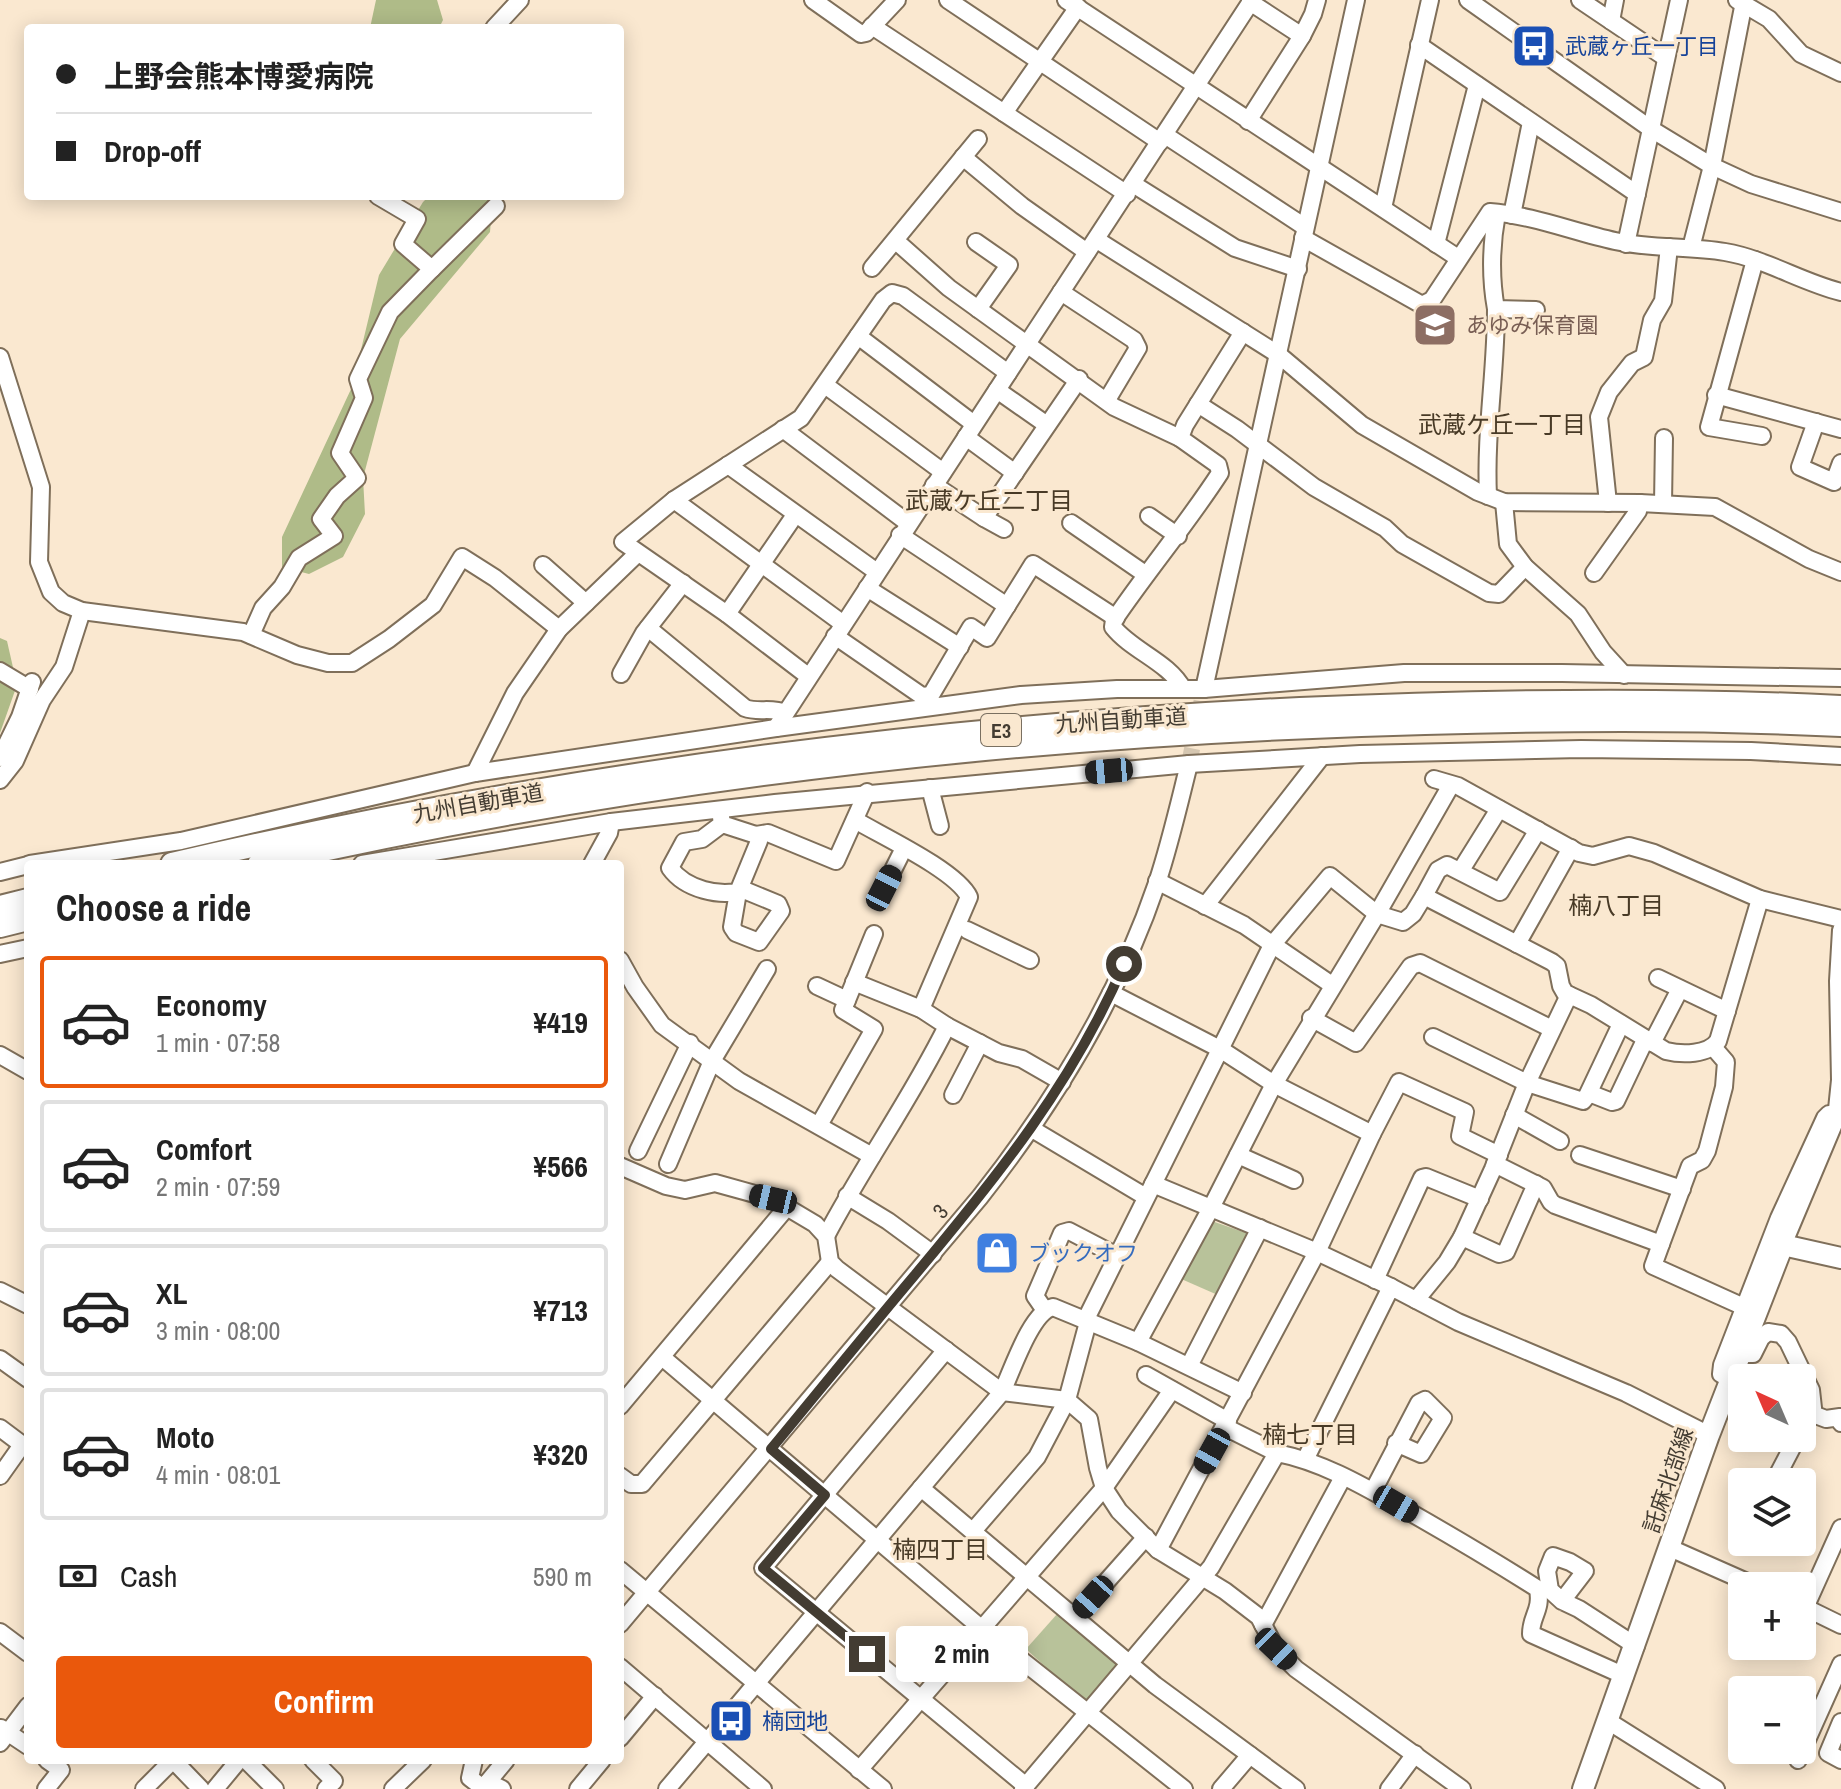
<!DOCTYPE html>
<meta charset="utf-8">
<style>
:root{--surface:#fff;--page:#f2f2f2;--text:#222;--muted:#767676;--line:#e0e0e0;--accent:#ea580c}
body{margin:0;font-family:"Archivo Narrow","Noto Sans JP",sans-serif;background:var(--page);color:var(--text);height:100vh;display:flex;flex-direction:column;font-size:30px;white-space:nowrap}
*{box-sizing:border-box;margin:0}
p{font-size:26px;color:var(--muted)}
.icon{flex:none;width:44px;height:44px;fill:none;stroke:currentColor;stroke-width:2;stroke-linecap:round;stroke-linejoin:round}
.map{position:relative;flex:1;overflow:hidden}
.side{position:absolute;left:24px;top:860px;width:600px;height:904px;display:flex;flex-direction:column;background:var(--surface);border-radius:8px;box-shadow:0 4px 20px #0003}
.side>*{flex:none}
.guide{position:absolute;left:24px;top:24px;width:600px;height:176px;border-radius:8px;box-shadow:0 4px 20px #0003;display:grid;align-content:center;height:176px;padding:0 32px;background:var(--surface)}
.needle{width:52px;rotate:316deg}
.tools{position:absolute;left:1728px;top:1364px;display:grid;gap:16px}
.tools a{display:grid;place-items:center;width:88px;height:88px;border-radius:8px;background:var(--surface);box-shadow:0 4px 20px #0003;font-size:40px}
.end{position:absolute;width:36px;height:36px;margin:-18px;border:10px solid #433c32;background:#fff;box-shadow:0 0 0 4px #fff}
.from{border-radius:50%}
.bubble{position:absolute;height:56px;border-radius:8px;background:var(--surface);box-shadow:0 4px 20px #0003;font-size:26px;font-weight:700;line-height:56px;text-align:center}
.car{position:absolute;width:24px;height:48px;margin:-24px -12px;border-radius:10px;box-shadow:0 0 6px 2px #0007;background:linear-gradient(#222 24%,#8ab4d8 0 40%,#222 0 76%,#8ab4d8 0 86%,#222 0)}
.guide b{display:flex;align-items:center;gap:28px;height:76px;font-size:30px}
.guide b+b{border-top:2px solid var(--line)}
.guide i{width:20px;height:20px;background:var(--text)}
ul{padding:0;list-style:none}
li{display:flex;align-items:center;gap:24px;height:132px;margin:0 16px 12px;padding:0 16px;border:4px solid var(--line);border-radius:8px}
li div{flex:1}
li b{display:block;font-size:30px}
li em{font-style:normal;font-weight:700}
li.current{border-color:var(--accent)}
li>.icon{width:72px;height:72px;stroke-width:1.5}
h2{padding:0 32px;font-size:36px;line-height:96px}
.pay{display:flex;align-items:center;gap:20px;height:88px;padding:0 32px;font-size:30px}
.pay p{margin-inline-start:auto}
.button{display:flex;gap:16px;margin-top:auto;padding:16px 32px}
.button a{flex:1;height:92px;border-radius:8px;background:var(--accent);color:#fff;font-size:32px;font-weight:700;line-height:92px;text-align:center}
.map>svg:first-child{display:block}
</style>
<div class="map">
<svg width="1841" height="1789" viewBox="0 0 1841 1789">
<rect width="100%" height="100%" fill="#fae8d0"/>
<!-- green -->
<g fill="#b8c29a">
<path d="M1209 1220 1249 1234 1220 1296 1179 1278Z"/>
<path d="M1058 1613 1119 1662 1091 1699 1083 1701 1026 1649Z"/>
</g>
<!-- forest -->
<g fill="#afbb88">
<path d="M376 0H437L443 20 439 28H370Z"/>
<path d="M429 196H493L490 232 400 339 363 478 365 514 343 557 309 574 282 567V537L352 387 379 275 423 202Z"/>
<path d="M0 638 7 641 17 685 0 733Z"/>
</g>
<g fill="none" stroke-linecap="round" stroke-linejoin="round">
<!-- minor-tunnel -->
<path stroke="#d5c6b0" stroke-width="16" stroke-dasharray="16 8" stroke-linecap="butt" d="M1189 764 1204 689"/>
<!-- minor casing -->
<g stroke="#7f6f5a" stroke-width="20">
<g id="minor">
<path d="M813 0 861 34 866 33 897 0"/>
<path d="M948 0 1160 142"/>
<path d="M1066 0 1458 258"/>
<path d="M1468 0 1651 129 1712 166 1751 184 1841 212"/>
<path d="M1580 0 1666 58"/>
<path d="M1737 0 1769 19 1801 54 1841 73"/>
<path d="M1611 21 1615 0"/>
<path d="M872 26 1127 194"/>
<path d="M494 28 520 0"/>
<path d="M1302 36 1313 14 1317 0"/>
<path d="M1419 45 1637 194"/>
<path d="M1004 113 1078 7"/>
<path d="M1248 121 1302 36 1250 2"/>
<path d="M1165 135 1305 227"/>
<path d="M963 157 1022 206 1087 252"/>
<path d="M1133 184 1235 248 1298 269"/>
<path d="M378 196 417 219 403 244 432 269 496 206"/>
<path d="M1383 208 1430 0"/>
<path d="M1497 213C1491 245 1490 276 1496 309L1536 310"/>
<path d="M1512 215 1531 122"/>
<path d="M1303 238 1422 305 1432 300 1490 212C1532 215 1574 232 1615 241 1651 249 1689 246 1725 252 1766 259 1801 282 1841 292"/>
<path d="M1097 240 1279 355 1362 425 1478 492 1504 502 1640 503 1715 507 1809 559 1841 572"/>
<path d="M896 241 949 288 1114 407 1180 438"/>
<path d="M976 242 1009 265 978 309"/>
<path d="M1436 244 1477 85"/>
<path d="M1626 244 1679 0"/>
<path d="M1691 248 1712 166 1744 2"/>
<path d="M1755 260 1709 427 1762 436"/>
<path d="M872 268 978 139"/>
<path d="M1061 292 1134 340 1138 348 1107 400"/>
<path d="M858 336 974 424"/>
<path d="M0 357 41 487 39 562 51 592 63 603 82 611 243 632 297 655 328 663H352L389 639 433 605 462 557 495 578 559 629"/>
<path d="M825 385 943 472"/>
<path d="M997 390 1047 425"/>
<path d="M1716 395 1841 429"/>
<path d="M1198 404 1237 429 1314 487 1385 528 1402 544 1489 593 1499 594 1525 567"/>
<path d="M1816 422 1800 467 1834 482 1841 463"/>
<path d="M783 429 908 523"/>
<path d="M966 437 1015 473"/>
<path d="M728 465 877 572"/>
<path d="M934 485 984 518 1079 379"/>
<path d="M1488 496C1485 433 1496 372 1496 309"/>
<path d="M674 500 842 623"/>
<path d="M1504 502 1508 544 1525 567 1578 614 1603 652 1624 675"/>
<path d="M1608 503 1599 417 1609 392 1632 363 1644 357 1652 320 1663 301 1669 247"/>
<path d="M1663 504 1664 438"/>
<path d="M1149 516 1178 536"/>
<path d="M984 518 1004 529"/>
<path d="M1071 523 1145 574"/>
<path d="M900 535 1007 606"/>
<path d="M543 565 586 603"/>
<path d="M1594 573 1638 511 1640 503"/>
<path d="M867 588 960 647"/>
<path d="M727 614 795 515"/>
<path d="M648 628 745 708C758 713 772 707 785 713"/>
<path d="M251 635 263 608 282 587 299 558 334 536 321 519 337 496 357 478 340 453 364 398 358 379 390 312 432 269"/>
<path d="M835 636 922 696 931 695 971 627 987 638 1033 564 1116 618"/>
<path d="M0 671 30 689"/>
<path d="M621 674 644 633 683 583"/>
<path d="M808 676 727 614 623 542 674 500 801 418 883 300 892 293 903 296 1008 373"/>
<path d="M1183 689C1169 662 1132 651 1113 627L1114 620C1148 570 1187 524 1220 473L1218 465 1180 438 1185 425 1243 332"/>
<path d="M1204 689 1356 0"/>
<path d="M776 728 1252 0"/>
<path d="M0 758 20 717 32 682"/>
<path d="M475 773 515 693 559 629 638 553"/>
<path d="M1434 779 1458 786 1579 853 1593 856 1629 846 1654 853 1760 899 1841 919"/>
<path d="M0 780 15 761 42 700 64 667 82 611"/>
<path d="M930 788 940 826"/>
<path d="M720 810 722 824 756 835 759 841 738 892 732 927 736 933 759 942 781 911 778 904 744 890C720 898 685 889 670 868L684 842 702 839 722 824"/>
<path d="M855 820C882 836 957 871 969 897L921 1009"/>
<path d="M756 835 768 833 836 861 867 792"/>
<path d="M30 864 181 841 475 773 776 728 1021 695 1117 689H1204L1404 673H1562L1841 678"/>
<path d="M362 864 611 822 775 803 1189 764 1360 754 1581 749 1751 751 1841 756"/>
<path d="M592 864 609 833 611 822"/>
<path d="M1461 870 1499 809"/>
<path d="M0 872 28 865"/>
<path d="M1157 881 1244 925 1332 985"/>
<path d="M884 888 904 848"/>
<path d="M1424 896 1438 870 1447 865 1500 892 1538 830"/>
<path d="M1205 906 1322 756"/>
<path d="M967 930 1030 960"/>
<path d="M1517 944 1571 848"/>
<path d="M0 954 28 948"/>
<path d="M620 960 635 987 662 1025 739 1081 872 1156"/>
<path d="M1658 978 1727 1011"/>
<path d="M817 986 847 1000"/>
<path d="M1111 993 1220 1049 1274 1084 1372 1134 1317 1252 1158 1550"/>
<path d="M1311 1018 1356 1043 1411 966 1420 963 1552 1029"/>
<path d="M947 1026 999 1053 1022 1059 1062 1082"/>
<path d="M1433 1037 1527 1083 1583 1101 1587 1096 1621 1024"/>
<path d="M1652 1043 1680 989"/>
<path d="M0 1055 28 1071"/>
<path d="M1589 1093 1612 1102 1616 1101 1645 1040"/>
<path d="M953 1095 980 1043"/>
<path d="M1514 1115 1560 1141"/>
<path d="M819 1125 874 1029 843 1010 874 934"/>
<path d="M1032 1129 1146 1197"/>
<path d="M1372 1134 1399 1082 1465 1112 1460 1136 1499 1155"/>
<path d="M638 1151 690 1043"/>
<path d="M1238 1155 1294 1180"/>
<path d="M1580 1155 1682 1189"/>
<path d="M668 1164 712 1061 767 969"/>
<path d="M1495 1164 1543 1188 1551 1202 1555 1205 1661 1244 1653 1266 1744 1307"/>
<path d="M620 1166 666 1186 685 1190 715 1183 773 1199 815 1224 826 1236 830 1262 837 1269 1002 1392 1067 1400 1089 1419 1098 1468 1104 1488 1119 1511 1158 1550 1225 1591 1259 1617 1276 1649 1296 1669 1462 1789"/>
<path d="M1153 1184 1317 1252 1391 1287"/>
<path d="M847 1196 888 1221 933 1254"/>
<path d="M826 1236C864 1164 911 1099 947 1026L921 1009 854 982"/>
<path d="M1462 1237 1499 1254 1506 1252 1536 1184"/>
<path d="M1661 1244 1690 1166 1702 1160 1707 1151 1724 1087 1726 1062 1713 1047"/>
<path d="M1783 1245 1836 1119 1840 1080 1838 981 1841 930"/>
<path d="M1375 1280 1422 1178 1426 1177 1480 1199"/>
<path d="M0 1291 28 1305"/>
<path d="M1416 1300 1447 1262 1462 1237 1493 1169 1527 1083 1569 995"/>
<path d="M1044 1309 1035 1296 1062 1233 1069 1231 1117 1256"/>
<path d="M1085 1321 1272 945 1330 876 1377 914 1403 922 1413 914 1424 896 1552 962 1557 966 1561 986 1565 993 1591 1005 1666 1051C1682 1055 1708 1055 1718 1041L1760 899"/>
<path d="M1138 1342 1211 1208 1274 1084 1377 914 1451 785"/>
<path d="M946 1350 763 1568 1026 1786"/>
<path d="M1740 1354H1753L1761 1338 1768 1332 1781 1334 1788 1342 1811 1390 1813 1408 1802 1428"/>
<path d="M662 1357 981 1628 1184 1789"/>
<path d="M0 1359 28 1379"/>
<path d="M1189 1366 1260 1228"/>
<path d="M1146 1375 1228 1421"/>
<path d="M1730 1379 1721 1374 1722 1365 1779 1218 1825 1118 1829 1114H1834"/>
<path d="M620 1406 787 1207"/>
<path d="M1810 1413 1826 1419 1840 1417 1841 1423"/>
<path d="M1225 1427 1277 1453"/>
<path d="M0 1428 28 1449"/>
<path d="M1306 1458 1391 1287 1458 1322 1626 1393 1709 1435"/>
<path d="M0 1476 22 1445"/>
<path d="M620 1476 631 1484H642L830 1262"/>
<path d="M1774 1482 1797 1438"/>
<path d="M921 1488 1155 1685 1296 1789"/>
<path d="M1373 1491 1419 1403 1425 1400 1443 1418 1421 1454 1396 1443"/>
<path d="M973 1531 1037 1457 1067 1400 1088 1322"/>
<path d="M1670 1548 1756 1586"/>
<path d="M620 1570 883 1789"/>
<path d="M1562 1601 1585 1571 1570 1562 1553 1556 1547 1571 1550 1590 1562 1601 1579 1609 1636 1646"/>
<path d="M1802 1606 1841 1625"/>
<path d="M1805 1608 1841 1528"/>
<path d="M1075 1617 1146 1537"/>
<path d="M620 1624 980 1197C1055 1102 1118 998 1157 883 1170 844 1179 804 1189 764"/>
<path d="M1263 1625 1343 1477"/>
<path d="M0 1632 28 1653"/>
<path d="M620 1667 763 1789"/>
<path d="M1608 1721 1716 1789"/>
<path d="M1841 1722 1828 1753 1841 1760"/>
<path d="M1 1728 28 1746"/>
<path d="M620 1738 655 1696"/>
<path d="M0 1743 28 1706"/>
<path d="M173 1760 201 1789"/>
<path d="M246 1760 275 1789"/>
<path d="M313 1760 334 1781 326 1789"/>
<path d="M474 1760 470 1778 483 1788"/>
<path d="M1798 1760 1841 1664"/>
<path d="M859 1770 1104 1488 1172 1390"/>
<path d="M488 1782 502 1789"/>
<path d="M46 1789 61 1770 47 1760"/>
<path d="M144 1789 173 1760"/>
<path d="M215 1789 239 1760"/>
<path d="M393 1789 423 1760"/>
<path d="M482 1789 506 1760"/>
<path d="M578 1789 602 1760"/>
<path d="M667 1789 1002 1392C1012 1371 1031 1312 1053 1307L1138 1342 1243 1393"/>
<path d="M1023 1789 1211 1567 1277 1453C1323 1462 1365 1487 1406 1510 1450 1535 1494 1561 1538 1589 1542 1611 1531 1615 1531 1634L1625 1676"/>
<path d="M1221 1789 1250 1755"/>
<path d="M1389 1789 1415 1754"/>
</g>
</g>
<!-- major casing -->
<g stroke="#7f6f5a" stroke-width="24">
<path id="major" d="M1583 1789 1709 1435 1783 1245 1841 1258"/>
</g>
<!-- highway casing -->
<g stroke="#7f6f5a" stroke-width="26">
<g id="highway">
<path d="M172 864C542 778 921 727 1300 709 1480 701 1661 698 1841 707"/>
<path d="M259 864C642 777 1034 733 1425 723 1564 719 1703 718 1841 725"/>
<path d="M0 907 28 900"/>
<path d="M0 926 28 919"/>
</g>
</g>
<!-- minor -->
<use href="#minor" stroke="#fff" stroke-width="16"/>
<!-- major -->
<use href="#major" stroke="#fff" stroke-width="20"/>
<!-- highway -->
<use href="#highway" stroke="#fff" stroke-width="22"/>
</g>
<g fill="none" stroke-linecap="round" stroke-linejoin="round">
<!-- route -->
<path stroke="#433c32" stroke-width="10" d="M867 1654 763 1568 825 1495 771 1449C819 1391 866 1333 914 1276 997 1177 1073 1083 1124 964"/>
</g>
<!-- icons -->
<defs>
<g id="bus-square" transform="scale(2.3)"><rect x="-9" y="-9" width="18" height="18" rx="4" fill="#1a4fb4" stroke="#fae8d0"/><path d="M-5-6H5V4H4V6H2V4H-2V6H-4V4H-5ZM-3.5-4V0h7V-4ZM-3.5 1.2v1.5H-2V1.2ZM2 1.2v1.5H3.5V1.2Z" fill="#fff"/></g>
<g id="school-square" transform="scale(2.3)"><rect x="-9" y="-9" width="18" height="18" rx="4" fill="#8d6e63" stroke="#fae8d0"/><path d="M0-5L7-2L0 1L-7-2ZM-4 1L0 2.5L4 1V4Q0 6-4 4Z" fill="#fff"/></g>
<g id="shop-square" transform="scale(2.3)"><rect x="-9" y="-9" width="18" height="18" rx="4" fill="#3f7fe0" stroke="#fae8d0"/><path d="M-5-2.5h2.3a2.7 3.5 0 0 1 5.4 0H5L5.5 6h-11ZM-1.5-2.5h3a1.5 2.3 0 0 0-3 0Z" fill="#fff"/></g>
</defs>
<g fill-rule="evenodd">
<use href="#bus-square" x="1534" y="46"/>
<use href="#school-square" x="1435" y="325"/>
<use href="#shop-square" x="997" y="1253"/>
<use href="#bus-square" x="731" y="1721"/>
</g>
<g text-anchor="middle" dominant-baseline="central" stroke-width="6" stroke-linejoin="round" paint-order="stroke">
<!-- shield labels -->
<rect fill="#fae8d0" stroke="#7a7061" stroke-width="2" x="981" y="714" width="40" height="32" rx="6"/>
<g font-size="20" font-weight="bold" fill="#433c32">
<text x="1001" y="730">E3</text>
</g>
<!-- transit labels -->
<g font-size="22" fill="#164399" stroke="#fae8d0" text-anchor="start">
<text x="1565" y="46">武蔵ヶ丘一丁目</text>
<text x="762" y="1721">楠団地</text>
</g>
<!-- education labels -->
<g font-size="22" fill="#785e54" stroke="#fae8d0" text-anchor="start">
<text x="1466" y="325">あゆみ保育園</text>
</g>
<!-- street labels -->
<g font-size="22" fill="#433c32" stroke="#fae8d0">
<text transform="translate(1121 720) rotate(-4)">九州自動車道</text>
<text transform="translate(478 803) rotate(-10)">九州自動車道</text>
<text transform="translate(940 1211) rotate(-50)">3</text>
<text transform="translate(1668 1480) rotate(-71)">託麻北部線</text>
</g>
<!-- shop labels -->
<g font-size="22" fill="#366cbe" stroke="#fae8d0" text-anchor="start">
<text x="1028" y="1253">ブックオフ</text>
</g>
<!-- neighbourhood labels -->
<g font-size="24" fill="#483a26" stroke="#fae8d0">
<text x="1502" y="424">武蔵ケ丘一丁目</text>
<text x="989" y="500">武蔵ケ丘二丁目</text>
<text x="1616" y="905">楠八丁目</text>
<text x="1310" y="1434">楠七丁目</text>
<text x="940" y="1549">楠四丁目</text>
</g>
</g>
</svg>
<div class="tools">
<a><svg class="needle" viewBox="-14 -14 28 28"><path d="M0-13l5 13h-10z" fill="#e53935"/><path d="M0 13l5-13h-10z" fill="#767676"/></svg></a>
<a><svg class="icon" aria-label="layers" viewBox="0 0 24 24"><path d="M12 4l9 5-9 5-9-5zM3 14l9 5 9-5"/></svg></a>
<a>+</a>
<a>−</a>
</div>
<i class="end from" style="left:1124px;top:964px"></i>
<i class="end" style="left:867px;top:1654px"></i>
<div class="bubble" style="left:896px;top:1626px;width:132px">2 min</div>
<i class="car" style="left:1109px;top:771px;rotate:265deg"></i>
<i class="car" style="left:884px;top:888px;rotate:27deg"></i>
<i class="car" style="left:773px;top:1199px;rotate:283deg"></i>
<i class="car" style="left:1212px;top:1451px;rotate:209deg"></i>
<i class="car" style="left:1396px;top:1504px;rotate:120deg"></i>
<i class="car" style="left:1093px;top:1597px;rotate:222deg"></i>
<i class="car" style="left:1276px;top:1649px;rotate:134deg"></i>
<div class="guide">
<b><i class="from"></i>上野会熊本博愛病院</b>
<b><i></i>Drop-off</b>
</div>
<section class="side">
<h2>Choose a ride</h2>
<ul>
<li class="current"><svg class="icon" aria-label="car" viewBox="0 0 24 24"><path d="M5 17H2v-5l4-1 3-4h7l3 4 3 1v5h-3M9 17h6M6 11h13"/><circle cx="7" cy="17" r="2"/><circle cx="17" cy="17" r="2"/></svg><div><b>Economy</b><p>1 min · 07:58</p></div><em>¥419</em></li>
<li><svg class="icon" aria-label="car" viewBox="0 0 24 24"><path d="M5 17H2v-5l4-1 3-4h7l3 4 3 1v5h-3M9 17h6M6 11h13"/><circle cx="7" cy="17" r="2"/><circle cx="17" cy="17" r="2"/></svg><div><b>Comfort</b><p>2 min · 07:59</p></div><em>¥566</em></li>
<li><svg class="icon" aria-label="car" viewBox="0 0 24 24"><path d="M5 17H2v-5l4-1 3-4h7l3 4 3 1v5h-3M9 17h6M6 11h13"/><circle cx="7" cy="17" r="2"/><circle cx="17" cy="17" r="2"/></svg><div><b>XL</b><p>3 min · 08:00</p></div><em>¥713</em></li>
<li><svg class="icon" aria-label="car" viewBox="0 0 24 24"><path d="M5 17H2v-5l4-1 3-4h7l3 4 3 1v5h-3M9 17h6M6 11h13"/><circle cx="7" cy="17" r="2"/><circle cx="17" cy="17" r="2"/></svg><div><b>Moto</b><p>4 min · 08:01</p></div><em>¥320</em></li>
</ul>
<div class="pay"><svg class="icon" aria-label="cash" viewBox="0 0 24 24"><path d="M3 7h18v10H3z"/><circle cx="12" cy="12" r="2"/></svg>Cash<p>590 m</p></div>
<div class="button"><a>Confirm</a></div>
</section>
</div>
